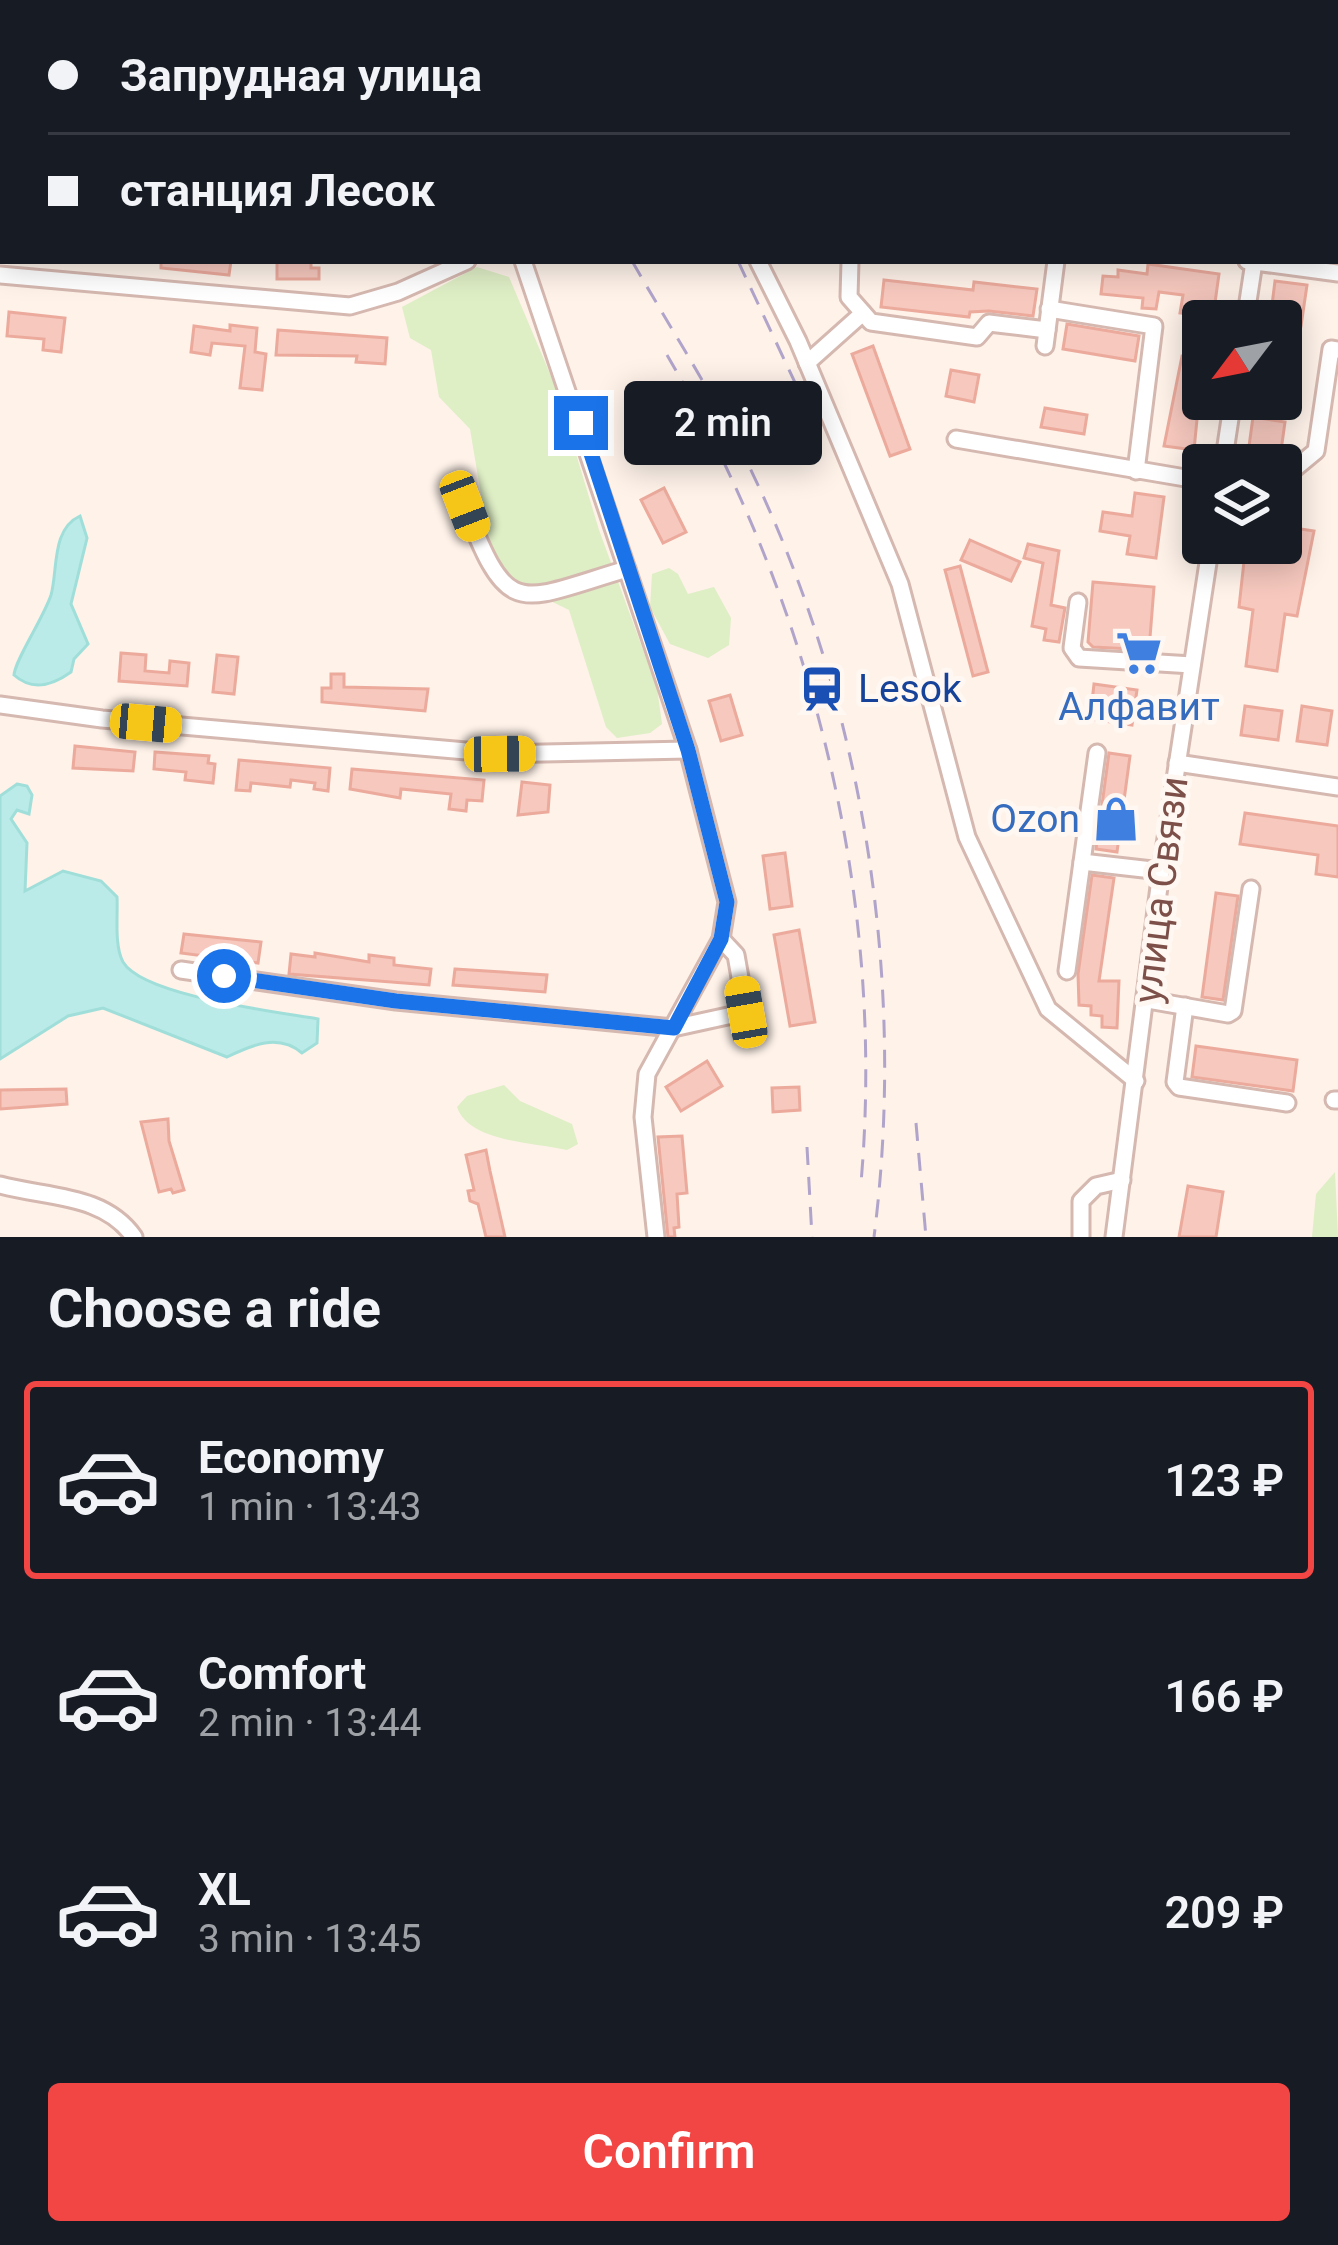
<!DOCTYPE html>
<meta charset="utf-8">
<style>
:root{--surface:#171b24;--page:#242831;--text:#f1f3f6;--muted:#9ea1a6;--line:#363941;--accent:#f24644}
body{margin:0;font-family:Roboto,sans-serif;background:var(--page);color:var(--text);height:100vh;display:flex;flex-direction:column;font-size:45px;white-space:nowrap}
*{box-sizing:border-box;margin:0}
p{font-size:39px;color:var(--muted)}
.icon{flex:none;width:66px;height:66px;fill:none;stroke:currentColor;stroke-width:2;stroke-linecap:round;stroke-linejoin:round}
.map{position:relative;height:1237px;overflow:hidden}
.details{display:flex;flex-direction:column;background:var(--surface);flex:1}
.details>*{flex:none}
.top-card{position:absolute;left:0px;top:0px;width:1338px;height:264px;box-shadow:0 6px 30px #0003;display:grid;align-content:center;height:264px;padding:0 48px;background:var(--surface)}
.needle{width:78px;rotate:238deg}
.controls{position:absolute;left:1182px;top:300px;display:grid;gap:24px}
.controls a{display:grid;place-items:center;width:120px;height:120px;border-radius:12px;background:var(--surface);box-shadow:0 6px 30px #0003;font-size:60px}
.end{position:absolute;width:54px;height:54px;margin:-27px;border:15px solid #1a73e8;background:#fff;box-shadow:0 0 0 6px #fff}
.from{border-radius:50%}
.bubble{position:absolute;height:84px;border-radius:12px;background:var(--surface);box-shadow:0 6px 30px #0003;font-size:39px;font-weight:600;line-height:84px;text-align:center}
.car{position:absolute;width:36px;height:72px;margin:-36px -18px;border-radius:15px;box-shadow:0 0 9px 3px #0007;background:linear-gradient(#f5c518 24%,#345 0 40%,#f5c518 0 76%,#345 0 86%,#f5c518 0)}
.top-card b{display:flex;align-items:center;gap:42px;height:114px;font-size:45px}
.top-card b+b{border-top:3px solid var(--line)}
.top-card i{width:30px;height:30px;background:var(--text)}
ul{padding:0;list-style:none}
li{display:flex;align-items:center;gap:36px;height:198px;margin:0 24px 18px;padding:0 24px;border:6px solid transparent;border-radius:12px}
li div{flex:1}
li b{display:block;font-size:45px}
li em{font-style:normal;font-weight:600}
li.current{border-color:var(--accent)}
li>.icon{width:108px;height:108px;stroke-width:1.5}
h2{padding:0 48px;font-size:54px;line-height:144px}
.action{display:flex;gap:24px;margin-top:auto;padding:24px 48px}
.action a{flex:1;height:138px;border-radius:12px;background:var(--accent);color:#fff;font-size:48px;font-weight:600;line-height:138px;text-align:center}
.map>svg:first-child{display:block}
</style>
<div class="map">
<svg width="1338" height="1237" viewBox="0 0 1338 1237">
<rect width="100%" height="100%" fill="#fef2e9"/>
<!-- green -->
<g fill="#deeec5">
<path d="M477 267 509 277 556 388 599 530 657 688 662 724 650 733 617 738 606 727 569 610 524 588 492 560 470 429 439 397 431 350 410 338 402 307Z"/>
<path d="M669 568 678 574 688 594 714 587 731 618 729 645 708 658 670 644 650 607 652 574Z"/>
<path d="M504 1085 520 1101 572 1124 578 1144 567 1150C532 1142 469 1142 457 1107L467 1096Z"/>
<path d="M1335 1172 1338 1237H1312L1316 1194Z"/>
</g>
<!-- water -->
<g fill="#bbebe8" stroke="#a0deda" stroke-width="3">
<path d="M80 516 87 538 71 604 88 644 74 659 71 672C53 685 33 692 14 675 15 660 44 617 51 595 58 571 51 529 80 516Z"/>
<path d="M17 784 27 786 32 795 29 814 17 810 11 819 27 843 25 891 63 871 101 881 117 897C118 916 114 945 123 962 143 996 278 1012 318 1019L317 1043 302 1053C278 1033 252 1045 227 1057L103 1008 68 1016 0 1059V796Z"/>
</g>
<!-- building -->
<g fill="#f6c8be" stroke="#ebaa9c" stroke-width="3">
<path d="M161 261H231L229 275 161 268Z"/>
<path d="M277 261H311V268H319V279H277Z"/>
<path d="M1148 264 1219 274 1213 317 1180 313 1183 295 1159 292 1156 309 1142 308 1143 298 1101 294 1103 276 1118 277V270L1147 274Z"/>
<path d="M884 280 973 290 974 282 1037 289 1033 316 989 311 970 312 969 317 881 307Z"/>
<path d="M1275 281 1307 285 1301 326 1270 321Z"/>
<path d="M9 312 65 318 61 352 43 350 44 339 7 336Z"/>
<path d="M1067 324 1139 336 1135 361 1063 349Z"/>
<path d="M230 325 257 328 255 352 266 354 262 390 240 388 245 346 212 343 210 355 191 352 194 326 230 331Z"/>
<path d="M278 330 387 338 385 364 356 362 357 356 276 355Z"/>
<path d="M873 346 910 449 890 456 852 354Z"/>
<path d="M1182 356 1203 358 1194 450 1164 446Z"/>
<path d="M951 370 979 375 974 402 946 396Z"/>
<path d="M1045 408 1087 415 1084 434 1041 427Z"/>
<path d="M1253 417 1285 422 1279 465 1247 461Z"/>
<path d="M664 488 686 532 663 543 641 500Z"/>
<path d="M1135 493 1164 497 1156 558 1127 554 1130 536 1100 531 1103 512 1132 516Z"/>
<path d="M1281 526 1314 531 1297 616 1285 614 1277 671 1246 666 1253 610 1239 607 1246 543H1281Z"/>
<path d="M970 540 1020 562 1011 581 961 560Z"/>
<path d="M1028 544 1059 551 1051 605 1065 608 1059 642 1044 640 1046 629 1032 626 1043 563 1024 558Z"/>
<path d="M960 566 988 672 973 676 945 570Z"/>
<path d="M1093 582 1154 587 1149 650 1093 647 1088 642Z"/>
<path d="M121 653 146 655 145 671 169 673 170 661 189 663 187 686 119 681Z"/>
<path d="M217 655 238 657 234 694 213 692Z"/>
<path d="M331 674H344V687L428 689 425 711 322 702V688H331Z"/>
<path d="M1094 684 1137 690 1132 725 1090 719Z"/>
<path d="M730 695 742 735 721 741 709 701Z"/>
<path d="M1245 706 1282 711 1278 740 1241 735Z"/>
<path d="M1302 706 1332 711 1327 745 1297 741Z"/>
<path d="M75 746 135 752 133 771 73 768Z"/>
<path d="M155 752 209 756 208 763 215 764 213 783 185 780 186 772 154 769Z"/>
<path d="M1109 753 1130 756 1117 852 1096 849Z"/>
<path d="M239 760 330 768 328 791 314 789 315 783 291 780 290 787 251 783 250 791 236 790Z"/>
<path d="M352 769 484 780 482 801 467 800 466 811 449 809 451 794 401 789 400 798 350 789Z"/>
<path d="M522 782 550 785 548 812 518 815Z"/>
<path d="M1245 813 1338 826V877L1316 874 1318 855 1240 844Z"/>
<path d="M785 853 792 906 770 909 763 856Z"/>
<path d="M1092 875 1114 878 1099 981H1119L1117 1028 1102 1027V1016L1091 1015V1006L1079 1005 1078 974Z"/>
<path d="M1216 893 1238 896 1223 1000 1202 997Z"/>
<path d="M799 930 815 1022 790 1026 774 935Z"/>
<path d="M184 934 261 942 258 963 181 953Z"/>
<path d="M315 953 369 962V955L394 958V965L431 969 429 985 289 974 291 954 315 957Z"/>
<path d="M455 969 547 975 545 992 453 985Z"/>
<path d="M1196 1046 1297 1060 1293 1091 1192 1077Z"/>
<path d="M707 1061 722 1086 681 1111 666 1087Z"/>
<path d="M799 1087 800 1110 773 1112 772 1088Z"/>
<path d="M66 1089 67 1104 0 1109V1090Z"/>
<path d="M168 1119 169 1141 184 1190 173 1193 171 1189 159 1192 141 1122Z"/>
<path d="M682 1136 687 1193 677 1194 679 1227 674 1228 675 1237H668L658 1137Z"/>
<path d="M486 1150 490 1171 505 1237H486L478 1204 470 1201 468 1191 474 1190 466 1155Z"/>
<path d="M1188 1186 1223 1192 1216 1237H1179Z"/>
</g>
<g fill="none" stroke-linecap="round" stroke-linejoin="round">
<!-- minor casing -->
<g stroke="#d5b8b0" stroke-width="21">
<g id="minor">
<path d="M29 0 30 3"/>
<path d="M395 0 397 3"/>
<path d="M625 0 627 3"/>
<path d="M880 3V0"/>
<path d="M998 3V0"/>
<path d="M1068 3V0"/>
<path d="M1122 3 1123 0"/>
<path d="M1335 69H1338"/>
<path d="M0 96H3"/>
<path d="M523 261 688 750 727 902 721 939 647 1074 643 1117 656 1237"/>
<path d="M758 261 798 341 900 584 967 837 1048 1009 1136 1081"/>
<path d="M850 261 849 297 871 322 977 337 989 323 1047 330"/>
<path d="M1247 261 1338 273"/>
<path d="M0 275 350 306 398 292 467 261"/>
<path d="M1049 309 1154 326 1136 471"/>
<path d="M1245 321 1254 262"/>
<path d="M1045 346 1056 261"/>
<path d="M807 363 863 313"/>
<path d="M956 439 1203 481"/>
<path d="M1223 465 1233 399"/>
<path d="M1281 480 1316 451 1331 349 1338 350"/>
<path d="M465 506C509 622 518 601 627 569"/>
<path d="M1078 602 1072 648 1079 658 1192 665"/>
<path d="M0 705 102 719 500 754 688 750"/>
<path d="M1177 763 1338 787"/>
<path d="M1082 862 1161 871"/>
<path d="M721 939 736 955 750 1034"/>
<path d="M181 970 396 1001 673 1028 746 1012"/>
<path d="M1067 971 1097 753"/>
<path d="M1148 1000 1228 1014 1233 1011 1251 889"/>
<path d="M1185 1006 1175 1082 1179 1087 1287 1103"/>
<path d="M1334 1100H1338"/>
<path d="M0 1185C48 1198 104 1194 134 1237"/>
<path d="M1081 1237V1201L1096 1186 1122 1180"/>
<path d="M1114 1237 1161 871 1211 543"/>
</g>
</g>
<!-- minor -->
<use href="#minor" stroke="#fff" stroke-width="15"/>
<!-- rail -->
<g stroke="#b1a4cb" stroke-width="3" stroke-dasharray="18 12" stroke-linecap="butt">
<path d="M459 0 461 3"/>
<path d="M490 0 492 3"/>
<path d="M579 0 581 3"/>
<path d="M632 261C671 329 714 396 749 466 863 701 907 978 874 1237"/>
<path d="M738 261 813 421"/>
<path d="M667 355C812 604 886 895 861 1183"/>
<path d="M916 1123 926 1237"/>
<path d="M807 1147 812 1237"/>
</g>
</g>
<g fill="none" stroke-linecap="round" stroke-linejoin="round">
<!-- route -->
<path stroke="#1a73e8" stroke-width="15" d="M224 976 396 1001 674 1028 721 939 727 902 688 750 581 423"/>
</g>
<!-- icons -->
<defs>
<g id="supermarket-bare" transform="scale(3.6)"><path d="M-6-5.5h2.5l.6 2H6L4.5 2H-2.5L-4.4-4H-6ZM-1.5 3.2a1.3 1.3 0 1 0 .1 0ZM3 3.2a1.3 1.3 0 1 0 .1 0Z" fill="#3f7fe0" stroke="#fff7f1" stroke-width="2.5" paint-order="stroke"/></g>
<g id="station-bare" transform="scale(3.6)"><path d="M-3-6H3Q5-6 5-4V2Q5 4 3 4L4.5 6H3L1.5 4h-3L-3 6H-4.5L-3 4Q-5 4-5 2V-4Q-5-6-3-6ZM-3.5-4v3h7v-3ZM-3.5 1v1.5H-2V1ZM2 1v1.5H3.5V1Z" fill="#1a4fb4" stroke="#fff7f1" stroke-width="2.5" paint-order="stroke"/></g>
<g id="shop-bare" transform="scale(3.6)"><path d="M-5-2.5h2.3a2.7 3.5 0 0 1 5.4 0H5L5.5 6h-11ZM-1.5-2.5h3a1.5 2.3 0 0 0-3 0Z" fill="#3f7fe0" stroke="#fff7f1" stroke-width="2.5" paint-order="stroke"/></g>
</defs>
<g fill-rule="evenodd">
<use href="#supermarket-bare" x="1139" y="653"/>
<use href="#station-bare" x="822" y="689"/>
<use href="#shop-bare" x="1116" y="819"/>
</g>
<g text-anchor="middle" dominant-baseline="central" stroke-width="10" stroke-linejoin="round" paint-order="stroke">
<!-- transit labels -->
<g font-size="39" fill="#164399" stroke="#fff7f1" text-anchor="start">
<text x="858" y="689">Lesok</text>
</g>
<!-- shop labels -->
<g font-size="39" fill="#366cbe" stroke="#fff7f1">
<text x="1139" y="707">Алфавит</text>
<text x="1080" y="819" text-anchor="end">Ozon</text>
</g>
<!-- street labels -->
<g font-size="39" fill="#7c5049" stroke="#fff7f1">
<text transform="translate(1161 890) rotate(-83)">улица Связи</text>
</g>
</g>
</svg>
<div class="controls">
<a><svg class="needle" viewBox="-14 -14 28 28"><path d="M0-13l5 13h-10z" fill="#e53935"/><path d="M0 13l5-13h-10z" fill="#9ea1a6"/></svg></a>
<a><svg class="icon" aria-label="layers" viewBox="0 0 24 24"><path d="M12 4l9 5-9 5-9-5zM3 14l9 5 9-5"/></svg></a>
</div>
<i class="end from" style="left:224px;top:976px"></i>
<i class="end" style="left:581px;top:423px"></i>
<div class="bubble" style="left:624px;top:381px;width:198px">2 min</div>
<i class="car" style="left:465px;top:506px;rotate:159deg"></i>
<i class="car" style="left:146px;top:723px;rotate:95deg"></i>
<i class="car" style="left:500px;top:754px;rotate:89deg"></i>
<i class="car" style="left:746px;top:1012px;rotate:350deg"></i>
<div class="top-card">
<b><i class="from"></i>Запрудная улица</b>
<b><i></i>станция Лесок</b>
</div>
</div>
<section class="details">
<h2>Choose a ride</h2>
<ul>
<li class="current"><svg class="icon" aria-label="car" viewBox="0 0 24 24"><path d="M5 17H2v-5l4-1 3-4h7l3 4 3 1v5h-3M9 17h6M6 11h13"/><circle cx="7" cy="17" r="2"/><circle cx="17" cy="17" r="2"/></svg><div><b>Economy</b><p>1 min · 13:43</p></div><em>123 ₽</em></li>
<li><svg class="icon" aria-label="car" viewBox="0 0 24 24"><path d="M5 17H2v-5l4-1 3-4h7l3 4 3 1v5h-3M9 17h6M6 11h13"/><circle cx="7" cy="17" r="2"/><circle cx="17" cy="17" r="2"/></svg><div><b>Comfort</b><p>2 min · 13:44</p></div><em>166 ₽</em></li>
<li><svg class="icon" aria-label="car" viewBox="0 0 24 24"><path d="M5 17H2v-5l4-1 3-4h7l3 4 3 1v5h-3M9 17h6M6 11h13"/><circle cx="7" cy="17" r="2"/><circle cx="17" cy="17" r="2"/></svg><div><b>XL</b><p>3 min · 13:45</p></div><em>209 ₽</em></li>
</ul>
<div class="action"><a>Confirm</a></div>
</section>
